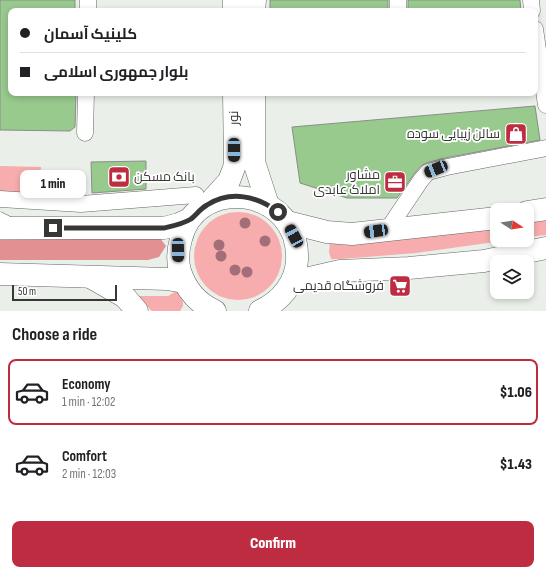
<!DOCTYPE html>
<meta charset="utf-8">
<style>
:root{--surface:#fff;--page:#f2f2f2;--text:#202124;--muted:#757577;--line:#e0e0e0;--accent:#bd2c40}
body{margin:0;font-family:"Sofia Sans Condensed",Cairo,sans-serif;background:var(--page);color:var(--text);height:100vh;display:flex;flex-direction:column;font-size:15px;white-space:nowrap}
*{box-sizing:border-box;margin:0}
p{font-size:13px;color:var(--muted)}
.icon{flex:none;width:22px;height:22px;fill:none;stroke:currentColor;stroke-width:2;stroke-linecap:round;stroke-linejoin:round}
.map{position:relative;height:311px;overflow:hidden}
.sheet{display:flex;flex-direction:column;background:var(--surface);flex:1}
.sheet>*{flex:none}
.guide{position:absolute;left:8px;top:8px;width:530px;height:88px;border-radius:8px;box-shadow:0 2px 6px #0003;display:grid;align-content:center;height:88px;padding:0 12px;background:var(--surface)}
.needle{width:26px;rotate:102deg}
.fabs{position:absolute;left:490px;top:203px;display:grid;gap:8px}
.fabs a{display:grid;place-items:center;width:44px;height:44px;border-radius:8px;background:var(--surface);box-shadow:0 2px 6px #0003;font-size:20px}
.scale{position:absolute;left:12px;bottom:10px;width:105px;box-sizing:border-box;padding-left:4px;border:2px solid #373836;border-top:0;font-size:11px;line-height:14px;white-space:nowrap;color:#373836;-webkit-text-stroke:3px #fff;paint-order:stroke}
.end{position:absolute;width:18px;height:18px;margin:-9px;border:5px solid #373836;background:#fff;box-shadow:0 0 0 2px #fff}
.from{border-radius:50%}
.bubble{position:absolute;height:28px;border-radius:8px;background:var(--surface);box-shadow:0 2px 6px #0003;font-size:13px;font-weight:800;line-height:28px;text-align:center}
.car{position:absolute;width:12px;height:24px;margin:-12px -6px;border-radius:5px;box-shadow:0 0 3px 1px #0007;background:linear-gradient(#222 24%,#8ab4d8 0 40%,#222 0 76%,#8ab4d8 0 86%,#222 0)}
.guide b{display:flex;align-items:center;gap:14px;height:38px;font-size:15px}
.guide b+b{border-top:1px solid var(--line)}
.guide i{width:10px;height:10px;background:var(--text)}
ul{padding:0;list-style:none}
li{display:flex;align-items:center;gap:12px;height:66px;margin:0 8px 6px;padding:0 4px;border:2px solid transparent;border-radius:8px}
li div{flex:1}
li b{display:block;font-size:15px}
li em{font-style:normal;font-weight:800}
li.selected{border-color:var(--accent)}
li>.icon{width:36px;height:36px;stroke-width:1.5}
h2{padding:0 12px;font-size:18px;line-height:48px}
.action{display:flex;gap:8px;margin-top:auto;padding:8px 12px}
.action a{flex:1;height:46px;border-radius:8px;background:var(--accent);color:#fff;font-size:16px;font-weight:800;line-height:46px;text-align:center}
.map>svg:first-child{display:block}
</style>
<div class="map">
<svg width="546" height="311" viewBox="0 0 546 311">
<rect width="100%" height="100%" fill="#eaefe9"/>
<!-- green -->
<g fill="#f7adad">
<path d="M0 166 41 167 40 194 0 193Z"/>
<circle cx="238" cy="256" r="44"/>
<path d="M546 214V235L527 237V217Z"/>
<path d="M497 222V240H509L416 253 341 259H331L329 252 330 242Z"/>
<path d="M182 288 183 306 180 311H152L136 296H168Z"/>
</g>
<!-- forest -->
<path fill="#e19192" d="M160 238 166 246 159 257 148 260H0V240Z"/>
<!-- building -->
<g fill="#98c98d" stroke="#8a8e89">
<path d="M0 0H75V11H11V93H76L75 127 70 131 0 130Z"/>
<rect x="270" y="0" width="118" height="11"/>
<path d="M408 0H520L521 11H408Z"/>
<path d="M535 106 540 140 445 158 426 163 421 166 414 174 397 198H347L300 183 292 127Z"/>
<path d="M146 161V189L92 193 91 162Z"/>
</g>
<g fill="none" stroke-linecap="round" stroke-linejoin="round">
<!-- lane casing -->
<g stroke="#646863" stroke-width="9">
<path id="lane" d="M0 216 12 222"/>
</g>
<!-- street casing -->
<g stroke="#646863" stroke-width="17">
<g id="street">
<path d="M531 0 532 11"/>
<path d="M88 11V0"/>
<path d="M398 11V0"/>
<path d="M535 29 546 105"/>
<path d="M85 133 86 93"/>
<path d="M0 199 81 204 196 195"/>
<path d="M388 229 421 180 428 172 447 167 546 148"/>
</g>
</g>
<!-- secondary casing -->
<g stroke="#646863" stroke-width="23">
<g id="secondary">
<path d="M234 0V11"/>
<path d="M254 11 255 0"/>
<path d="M254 93V162L268 205"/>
<path d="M209 203 229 181 235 165 234 93"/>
<path d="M527 212 546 209"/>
<path d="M287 222 327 232 352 234 497 218"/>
<path d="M0 228H164L179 224 190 219"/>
<path d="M0 274 167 279 184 282"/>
<path d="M92 278 125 297 137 311"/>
<path d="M292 282 340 271 409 268 484 261 546 248"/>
<path d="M215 311C197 303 186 290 180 271 177 260 178 249 181 239 197 174 300 187 297 260 296 283 281 301 260 311"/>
</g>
</g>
<!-- lane -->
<use href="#lane" stroke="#fff" stroke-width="8"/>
<!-- street -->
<use href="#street" stroke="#fff" stroke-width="16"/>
<!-- secondary -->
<use href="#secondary" stroke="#fff" stroke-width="22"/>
</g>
<!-- trees -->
<g fill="#a26e77">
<circle cx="245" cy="223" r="5.5"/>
<circle cx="265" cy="241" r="5.5"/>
<circle cx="219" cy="245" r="5.5"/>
<circle cx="221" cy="256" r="5.5"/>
<circle cx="235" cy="270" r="5.5"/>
<circle cx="247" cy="272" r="5.5"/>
</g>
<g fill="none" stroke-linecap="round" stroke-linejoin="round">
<!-- route -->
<path stroke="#373836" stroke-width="5" d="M53 228H164C173 226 183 224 191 219 196 215 200 209 207 205 231 190 257 196 278 212"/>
</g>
<!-- icons -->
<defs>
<g id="shop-square" transform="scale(1.15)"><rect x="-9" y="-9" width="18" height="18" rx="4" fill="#bd2c40" stroke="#fff"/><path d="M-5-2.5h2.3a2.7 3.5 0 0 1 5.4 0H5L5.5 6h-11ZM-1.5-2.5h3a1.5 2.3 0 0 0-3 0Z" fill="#fff"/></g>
<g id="bank-square" transform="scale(1.15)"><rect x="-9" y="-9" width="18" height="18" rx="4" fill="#bd2c40" stroke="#fff"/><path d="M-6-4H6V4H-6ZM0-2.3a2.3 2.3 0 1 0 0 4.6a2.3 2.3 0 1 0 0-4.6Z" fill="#fff"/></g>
<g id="office-square" transform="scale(1.15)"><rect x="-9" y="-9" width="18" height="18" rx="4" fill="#bd2c40" stroke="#fff"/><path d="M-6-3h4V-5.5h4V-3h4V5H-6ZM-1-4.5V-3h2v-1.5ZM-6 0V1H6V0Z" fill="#fff"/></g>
<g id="supermarket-square" transform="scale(1.15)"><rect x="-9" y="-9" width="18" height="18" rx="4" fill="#bd2c40" stroke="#fff"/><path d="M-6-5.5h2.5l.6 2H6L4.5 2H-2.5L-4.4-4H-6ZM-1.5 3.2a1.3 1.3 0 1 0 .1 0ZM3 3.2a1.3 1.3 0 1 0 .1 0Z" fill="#fff"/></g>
</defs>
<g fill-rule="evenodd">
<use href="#shop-square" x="516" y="134"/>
<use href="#bank-square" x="119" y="177"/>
<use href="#office-square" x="395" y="182"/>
<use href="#supermarket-square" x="400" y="286"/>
</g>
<g text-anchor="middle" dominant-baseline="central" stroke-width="3.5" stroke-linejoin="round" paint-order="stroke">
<!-- street labels -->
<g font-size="13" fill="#373836" stroke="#fff">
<text transform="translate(234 118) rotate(-90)">نور</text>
</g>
<!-- poi labels -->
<g font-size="13" fill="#373836" stroke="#fff" text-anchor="end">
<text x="500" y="134">سالن زیبایی سوده</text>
<text x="380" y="175">مشاور<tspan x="380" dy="15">املاک عابدی</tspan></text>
<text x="134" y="177" text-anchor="start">بانک مسکن</text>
<text x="384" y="286">فروشگاه قدیمی</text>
</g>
</g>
</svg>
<div class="fabs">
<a><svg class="needle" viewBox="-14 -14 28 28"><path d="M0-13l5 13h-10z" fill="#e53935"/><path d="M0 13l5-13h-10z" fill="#757577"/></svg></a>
<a><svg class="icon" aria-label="layers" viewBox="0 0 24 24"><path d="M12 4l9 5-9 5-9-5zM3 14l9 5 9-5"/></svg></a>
</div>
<div class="scale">50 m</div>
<i class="end from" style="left:278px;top:212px"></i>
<i class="end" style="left:53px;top:228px"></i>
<div class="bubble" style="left:20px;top:170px;width:66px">1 min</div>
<i class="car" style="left:234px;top:150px;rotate:180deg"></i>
<i class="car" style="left:436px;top:169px;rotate:248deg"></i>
<i class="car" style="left:376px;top:231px;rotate:262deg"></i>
<i class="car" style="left:294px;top:236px;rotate:332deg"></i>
<i class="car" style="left:178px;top:250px;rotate:179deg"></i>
<div class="guide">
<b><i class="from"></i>کلینیک آسمان</b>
<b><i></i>بلوار جمهوری اسلامی</b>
</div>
</div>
<section class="sheet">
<h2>Choose a ride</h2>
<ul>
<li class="selected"><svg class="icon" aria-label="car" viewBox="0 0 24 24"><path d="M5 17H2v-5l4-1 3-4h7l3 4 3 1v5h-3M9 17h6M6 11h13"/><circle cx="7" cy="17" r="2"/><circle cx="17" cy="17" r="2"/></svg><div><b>Economy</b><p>1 min · 12:02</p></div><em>$1.06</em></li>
<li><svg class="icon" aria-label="car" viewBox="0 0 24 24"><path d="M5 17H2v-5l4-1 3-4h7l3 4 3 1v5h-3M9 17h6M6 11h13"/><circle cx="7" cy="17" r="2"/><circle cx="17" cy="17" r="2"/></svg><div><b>Comfort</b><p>2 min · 12:03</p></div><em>$1.43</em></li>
</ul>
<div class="action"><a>Confirm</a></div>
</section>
